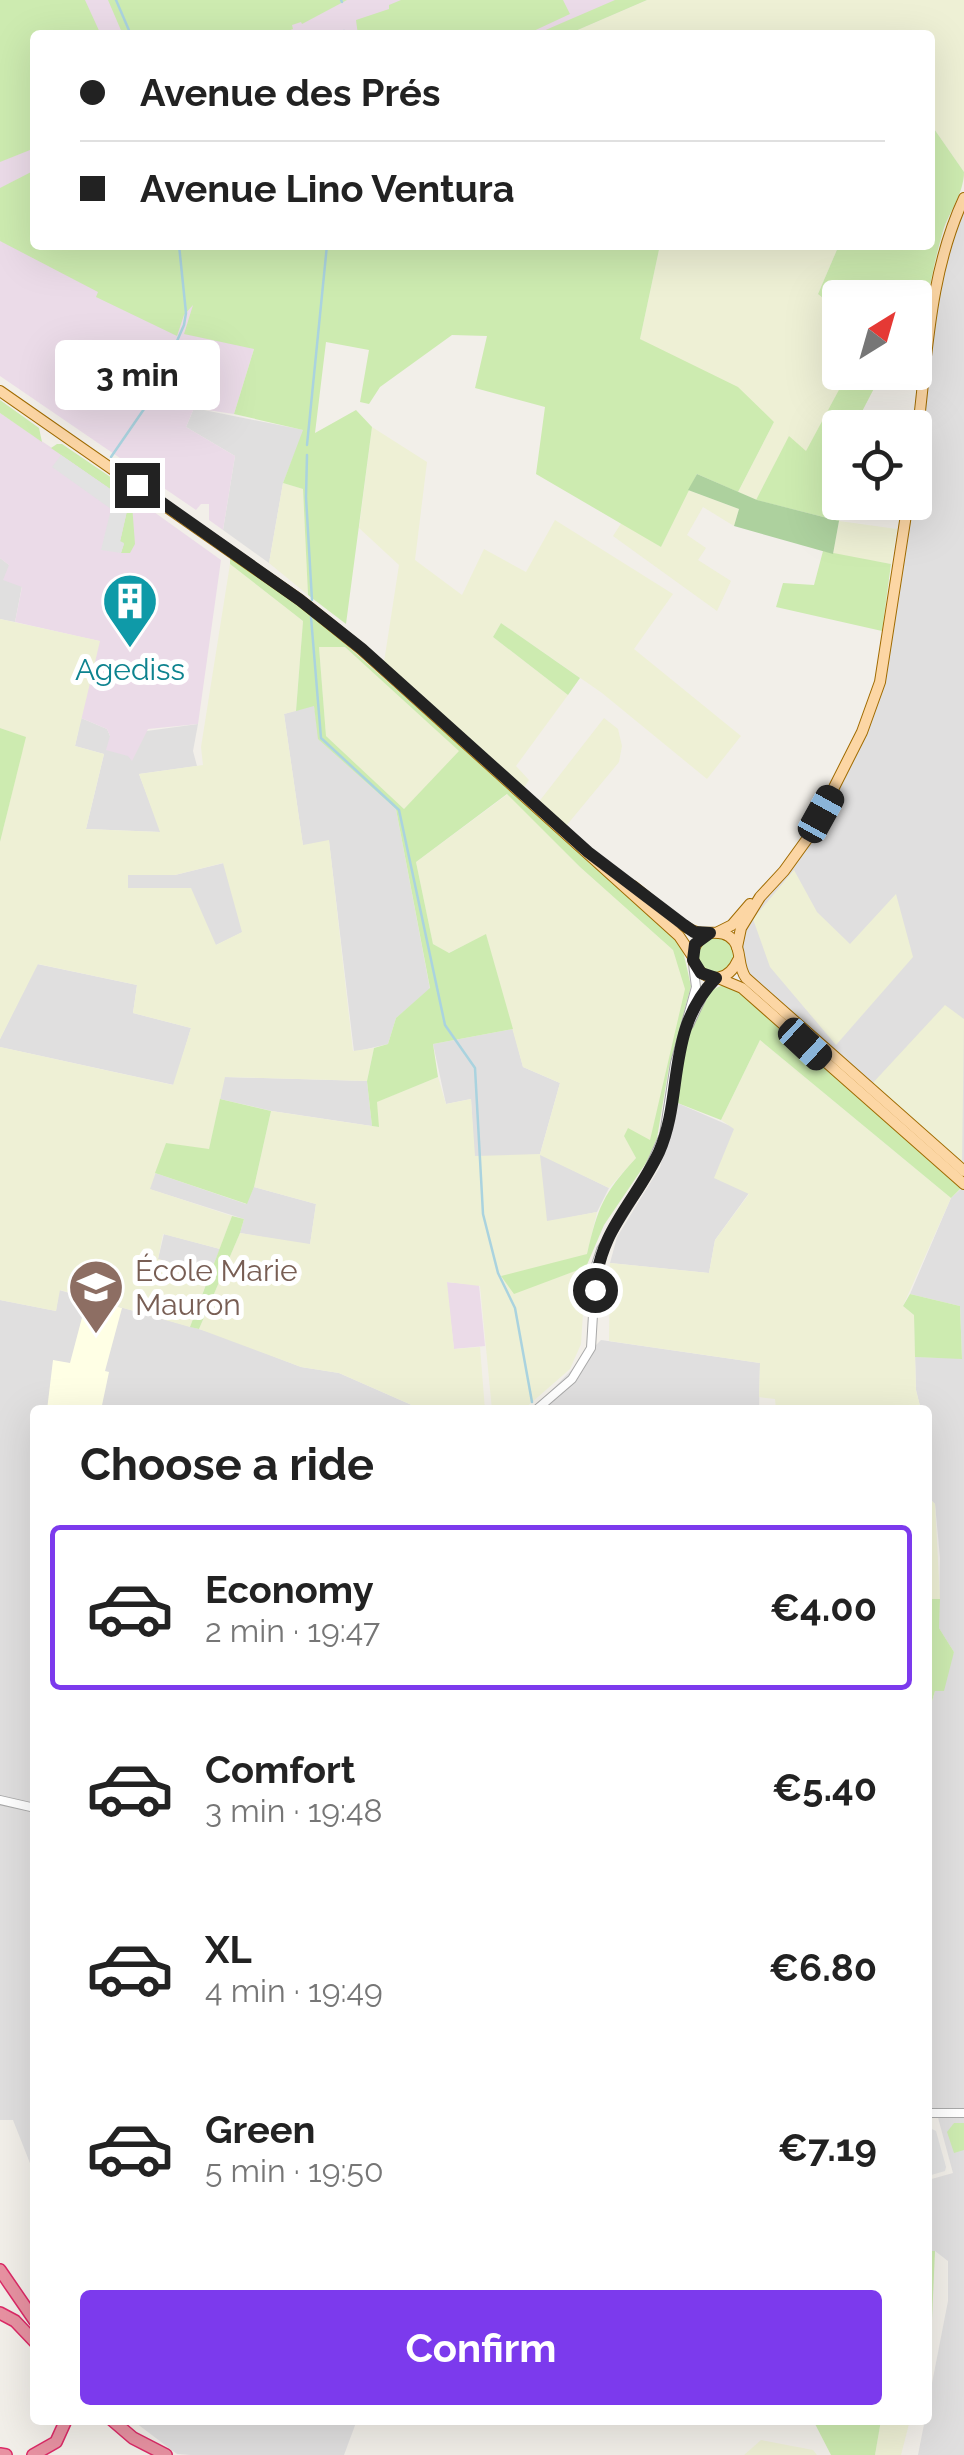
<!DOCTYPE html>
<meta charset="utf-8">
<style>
:root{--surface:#fff;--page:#f6f6f6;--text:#222;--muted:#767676;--line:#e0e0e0;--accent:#7c3aed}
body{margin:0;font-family:Raleway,sans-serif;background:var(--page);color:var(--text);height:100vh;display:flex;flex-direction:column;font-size:38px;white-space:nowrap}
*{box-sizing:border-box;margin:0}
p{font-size:32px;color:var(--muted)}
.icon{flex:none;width:55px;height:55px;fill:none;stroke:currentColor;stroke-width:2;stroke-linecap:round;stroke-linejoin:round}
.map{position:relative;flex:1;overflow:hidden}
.drawer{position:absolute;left:30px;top:1405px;width:902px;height:1020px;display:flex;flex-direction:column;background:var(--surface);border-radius:10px;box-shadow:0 10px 40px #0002}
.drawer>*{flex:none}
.banner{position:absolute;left:30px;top:30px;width:905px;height:220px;border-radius:10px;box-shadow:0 10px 40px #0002;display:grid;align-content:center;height:220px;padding:0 50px;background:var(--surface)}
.needle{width:65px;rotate:37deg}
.tools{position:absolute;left:822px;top:280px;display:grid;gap:20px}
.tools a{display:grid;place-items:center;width:110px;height:110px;border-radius:10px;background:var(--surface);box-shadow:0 10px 40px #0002;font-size:50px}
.end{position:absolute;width:45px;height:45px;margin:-22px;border:12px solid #222;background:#fff;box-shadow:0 0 0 5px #fff}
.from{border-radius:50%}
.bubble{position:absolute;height:70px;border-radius:10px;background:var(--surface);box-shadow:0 10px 40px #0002;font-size:32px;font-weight:700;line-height:70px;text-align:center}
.car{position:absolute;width:30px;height:60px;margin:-30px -15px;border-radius:12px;box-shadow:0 0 8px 2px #0007;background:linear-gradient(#222 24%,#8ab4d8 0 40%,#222 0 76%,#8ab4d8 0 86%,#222 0)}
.banner b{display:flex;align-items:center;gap:35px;height:95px;font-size:38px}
.banner b+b{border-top:2px solid var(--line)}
.banner i{width:25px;height:25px;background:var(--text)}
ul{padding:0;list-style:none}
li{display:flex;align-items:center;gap:30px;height:165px;margin:0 20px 15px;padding:0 30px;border:5px solid transparent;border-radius:10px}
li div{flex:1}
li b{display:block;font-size:38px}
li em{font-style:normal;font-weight:700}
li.selected{border-color:var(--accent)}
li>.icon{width:90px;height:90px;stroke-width:1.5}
h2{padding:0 50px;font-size:45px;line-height:120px}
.cta{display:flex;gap:20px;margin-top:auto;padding:20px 50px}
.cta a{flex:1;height:115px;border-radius:10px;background:var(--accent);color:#fff;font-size:40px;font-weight:700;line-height:115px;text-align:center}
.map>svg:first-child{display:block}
</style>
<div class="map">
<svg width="964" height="2455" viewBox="0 0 964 2455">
<rect width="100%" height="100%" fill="#f2efe9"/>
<!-- residential -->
<g fill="#e0dfdf">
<path d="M964 199V1162L746 978 738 959 741 928 810 835 880 682 905 503 915 502V428L947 239Z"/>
<path d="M194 408 304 430 283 483 269 563 223 530 235 456 186 427Z"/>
<path d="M0 558 9 565 22 586 15 622 0 619Z"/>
<path d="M314 705 319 739 396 809 430 989 396 1018 388 1044 354 1052 329 841 303 846 284 714Z"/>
<path d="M81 718 107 729 110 736 198 724 193 751 197 766 139 774 161 832 86 829 104 754 75 746Z"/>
<path d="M224 863 243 932 216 945 128 889 127 875H175Z"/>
<path d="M37 964 137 985 133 1013 191 1028 174 1085 0 1047V1039Z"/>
<path d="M513 1029 523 1067 560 1083 540 1154 609 1188 597 1212 546 1222 474 1156 471 1099 446 1104 433 1044Z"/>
<path d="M224 1077 367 1081 372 1126 272 1111 220 1099Z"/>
<path d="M675 1102 735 1128 749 1193 715 1240 709 1273 610 1263 617 1237 660 1167Z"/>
<path d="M155 1173 246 1204 254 1187 316 1204 310 1245 240 1233 244 1219 149 1189Z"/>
<path d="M964 1186V2455H918L948 2301V2261L935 2251H928V2180L953 2173 937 2114 928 2113V1715L935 1691 954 1652 939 1628 940 1558 935 1504 928 1497V1410H921L916 1390 915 1357 962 1358 960 1306 910 1294 951 1198Z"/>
<path d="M164 1234 220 1249 210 1273 158 1259Z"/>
<path d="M59 1290 213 1333 301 1367 339 1373 423 1410H35V2176L13 2120H0V1300L56 1311Z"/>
<path d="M601 1340 760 1363 759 1410H532Z"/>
<path d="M132 2420H357L344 2455H190L177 2454Z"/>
</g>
<!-- industrial -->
<g fill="#ebdbe8">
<path d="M0 0H647L566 35H35V245H318L254 349 234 414 194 408 186 427 235 456 223 530 209 520V504H201L196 510 0 376Z"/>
<path d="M0 413 135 504 134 509 154 512 221 560 198 724 148 729 132 761 128 756 106 750 110 736 107 729 81 718 99 641 15 622 22 587 3 580 9 565 0 558Z"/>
<path d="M446 1282 479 1285 485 1346 454 1349Z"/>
</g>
<!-- education -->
<path fill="#ffffe5" d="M83 1298 122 1308 105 1371 109 1372 101 1410H47L53 1360 70 1363 84 1310 81 1309Z"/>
<!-- farmland -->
<g fill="#eef0d5" fill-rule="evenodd">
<path d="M647 0H964V172L930 123V35H566Z"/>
<path d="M660 245H839L818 294 840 312V372L848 373 806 452 789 437 756 500 738 492 774 422 640 339Z"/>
<path d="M372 427 427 462 415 560 462 595 484 549 526 572 555 520 673 594 634 649 741 736 707 779 602 693 501 623 493 637 568 695 516 766 529 780 523 789 384 662 399 565 359 528Z"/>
<path d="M283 483 303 489 308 595 269 563Z"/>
<path d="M688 490 739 509 734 526 703 507 687 535 706 548 698 560 731 581 717 611 613 536 622 522 661 547Z"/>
<path d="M839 521 897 529 891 564 833 554Z"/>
<path d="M230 564 303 621 296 711 284 714 303 845 329 840 353 1051 374 1048 367 1081 225 1077 209 1150 166 1143 150 1189 232 1216 220 1249 163 1234 158 1259 210 1273 190 1327 60 1290 56 1311 0 1300V1047L173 1085 191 1028 133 1013 137 985 38 964 0 1039V842L25 737 0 728V619L100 641 75 746 104 754 86 829 160 832 139 774 203 765 201 747ZM223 863 242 932 216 945 191 888H128V875H175Z"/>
<path d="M319 647H345L460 751 404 809 326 736Z"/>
<path d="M604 718 618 729 622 746 619 762 566 826 538 803Z"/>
<path d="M508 794 580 867 673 950 686 989 650 1141 624 1135 636 1158 609 1188 540 1155 547 1221 597 1212 587 1254 514 1293 586 1267 581 1344 570 1369 523 1410H492L480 1286 447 1282 454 1349 480 1347 485 1410H423L339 1373 301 1367 199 1329 240 1233 310 1244 316 1204 254 1187 271 1111 378 1127 376 1102 438 1077 446 1104 471 1099 475 1156 540 1154 560 1083 523 1067 486 935 448 953 433 944 416 862Z"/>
<path d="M794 870 817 912 850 944 896 894 913 957 836 1045 770 967 753 919Z"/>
<path d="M945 1005 964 1019 962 1165 870 1086Z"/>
<path d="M760 1040 951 1198 903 1306 914 1315 916 1390 921 1410H776L775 1399 759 1397 760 1363 609 1341 610 1263 709 1273 715 1240 749 1194 714 1178 734 1129 721 1120Z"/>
<path d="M928 1497 935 1504 940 1599H928Z"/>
<path d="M881 2420H910L901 2455H875Z"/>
<path d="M761 2440 813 2450 817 2455H744Z"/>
</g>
<!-- grass -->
<g fill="#cdebb0" fill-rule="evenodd">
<path d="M0 0H85L101 35H35V148L0 162Z"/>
<path d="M108 0H347L302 24 301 22 292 25 293 29 278 35H123Z"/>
<path d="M401 0H563L570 14 525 35H358L356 20 389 9V5Z"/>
<path d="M615 0H647L566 35H534Z"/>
<path d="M930 123 964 172C964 193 949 212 943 231 931 272 925 313 919 355L915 356V298H840V312L818 294 839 245H930Z"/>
<path d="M35 170V245H342L343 249 351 245H660L640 339 738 387 774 422 738 492 697 474 661 547 536 474 545 407 475 388 487 336 452 335 380 387 369 404 360 402 369 350 326 342 315 433 356 410 372 427 346 624 308 595 303 489 283 483 303 430 234 414 254 349 184 334 193 305 184 315 177 336 96 297 98 292 0 241V188Z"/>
<path d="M848 373H882L854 427 840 428V454L831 472 840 479V502L847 503 839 521 756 500 789 436 806 451Z"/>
<path d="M0 400 39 428 42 442 0 413Z"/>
<path d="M57 444H62L131 491 135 544 130 553H121L124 544 120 542 129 502 51 448Z"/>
<path d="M823 551 891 564 882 631 776 607 783 583 814 585Z"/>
<path d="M230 559H234L317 619 681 942 691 986 669 1067 657 1138 646 1163 604 1225 586 1267 514 1294 501 1276 587 1254C598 1207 603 1194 636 1158L624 1136 628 1128 650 1140 685 989 673 950 580 867 507 794 416 862 433 944 449 953 486 934 513 1029 433 1044 438 1077 377 1102 379 1127 372 1126 367 1081 374 1048 388 1044 396 1018 430 988 396 809 318 739 314 706 296 711 303 621 230 564ZM319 647H345L459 751 404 809 326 736Z"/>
<path d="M501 623 580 678 568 695 493 637Z"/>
<path d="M0 728 26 737 0 842Z"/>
<circle cx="715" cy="955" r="18"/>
<path d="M726 985 736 989 962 1187 951 1198 760 1040 721 1120 675 1102C679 1074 691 987 726 985Z"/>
<path d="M220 1099 271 1111 254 1187 247 1204 155 1173 166 1143 209 1149Z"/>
<path d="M232 1216 244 1219 240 1233 199 1329 190 1327Z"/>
<path d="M910 1294 960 1306 962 1359 915 1357 914 1315 903 1306Z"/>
<path d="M928 1599H940L939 1628 954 1652 944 1691H935L928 1715Z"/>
<path d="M954 2123H964V2150L954 2153 947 2132Z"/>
<path d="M928 2251H935L932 2320 928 2341Z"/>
<path d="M813 2420H881L875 2455H831Z"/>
</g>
<!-- forest -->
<path fill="#add19e" d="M697 474 757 500 839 521 833 554 734 526 739 509 688 490Z"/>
<!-- parking -->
<g fill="#e2e2e2">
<path d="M61 455 129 502 120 541 124 543 121 553 101 550 111 509 52 467Z"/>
<path d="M928 2127 936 2131 946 2167 945 2171 928 2176Z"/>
</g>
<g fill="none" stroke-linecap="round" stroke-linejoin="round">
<!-- stream -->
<g stroke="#aad3df" stroke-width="2.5">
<path d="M116 0 131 35"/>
<path d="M341 0 342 2"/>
<path d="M344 31V35"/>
<path d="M307 445 327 245"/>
<path d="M307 455 306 497 312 600"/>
<path d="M111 457 153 396 184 325 186 313 179 245"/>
<path d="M311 617 321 738 399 810 445 1025 475 1068 483 1214 498 1273 515 1308 532 1402"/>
</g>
<!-- minor casing -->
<g stroke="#a9a9a9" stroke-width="10">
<g id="minor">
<path d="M689 1025 705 991 716 978"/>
<path d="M536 1410 572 1379 591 1348 596 1265 601 1250 643 1182 664 1135 675 1063 696 987 693 964"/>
<path d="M0 1800 35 1808"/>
<path d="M928 2113H964"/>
</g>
</g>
<!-- major casing -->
<g stroke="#a06b00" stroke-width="12">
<g id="major">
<path d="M0 391 300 600 361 649 679 936 693 957"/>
<path d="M915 452C927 367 927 277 964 198"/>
<path d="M633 886C649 898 679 927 697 932 710 935 724 928 734 941 742 952 737 966 746 978L964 1171"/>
<path d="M718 932 732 925 750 904"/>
<path d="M710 933C666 955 718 1004 738 960"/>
<path d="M737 947 741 928 760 897 784 871 810 835 862 732 880 682 908 502"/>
<path d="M718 978 742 988 964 1184"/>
</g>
</g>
<!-- highway casing -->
<g stroke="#dc2a67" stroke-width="14">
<g id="highway">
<path d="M0 2270 35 2321"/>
<path d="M0 2313 15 2321 35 2342"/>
<path d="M112 2420 133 2438 166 2455"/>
<path d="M0 2454 6 2455"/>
<path d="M33 2455 56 2442 66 2420"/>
</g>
</g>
<!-- minor -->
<use href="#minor" stroke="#fff" stroke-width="8"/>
<!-- major -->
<use href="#major" stroke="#fcd6a4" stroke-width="10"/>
<!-- highway -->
<use href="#highway" stroke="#e892a2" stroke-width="11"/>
</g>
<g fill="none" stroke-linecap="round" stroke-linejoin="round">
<!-- route -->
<path stroke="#222" stroke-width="12" d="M137 485 300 600 362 649 588 852 684 925 694 932 710 933 695 944 693 960 701 973 716 978C665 1030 684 1096 659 1152 635 1203 599 1230 595 1290"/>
</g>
<!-- icons -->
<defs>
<g id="building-pin" transform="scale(2.875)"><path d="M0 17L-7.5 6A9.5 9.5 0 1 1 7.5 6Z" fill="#0f9aa8" stroke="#fff"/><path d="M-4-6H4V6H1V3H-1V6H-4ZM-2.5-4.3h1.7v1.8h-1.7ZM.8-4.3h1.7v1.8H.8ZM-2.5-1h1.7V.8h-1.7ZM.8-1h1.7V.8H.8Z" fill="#fff"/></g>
<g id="school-pin" transform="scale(2.875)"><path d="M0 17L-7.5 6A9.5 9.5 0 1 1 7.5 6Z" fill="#8d6e63" stroke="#fff"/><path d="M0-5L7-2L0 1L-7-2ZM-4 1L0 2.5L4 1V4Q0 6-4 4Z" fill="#fff"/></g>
</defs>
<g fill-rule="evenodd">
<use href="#building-pin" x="130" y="601"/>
<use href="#school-pin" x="96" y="1287"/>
</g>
<g text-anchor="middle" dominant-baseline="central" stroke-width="10" stroke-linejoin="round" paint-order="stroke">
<!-- culture labels -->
<g font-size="30" fill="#0d838f" stroke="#fff">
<text x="130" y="669">Agediss</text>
</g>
<!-- education labels -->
<g font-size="30" fill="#785e54" stroke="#fff" text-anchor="start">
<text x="135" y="1270">École Marie<tspan x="135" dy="34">Mauron</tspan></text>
</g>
</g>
</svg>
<div class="tools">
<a><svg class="needle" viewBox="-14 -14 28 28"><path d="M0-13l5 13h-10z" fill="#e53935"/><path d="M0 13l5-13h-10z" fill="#767676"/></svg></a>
<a><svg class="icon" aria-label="locate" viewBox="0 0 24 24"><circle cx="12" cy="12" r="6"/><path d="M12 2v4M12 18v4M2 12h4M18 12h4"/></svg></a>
</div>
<i class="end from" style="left:595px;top:1290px"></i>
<i class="end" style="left:137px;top:485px"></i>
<div class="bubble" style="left:55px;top:340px;width:165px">3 min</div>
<i class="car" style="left:821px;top:814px;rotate:29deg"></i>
<i class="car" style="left:805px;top:1044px;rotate:133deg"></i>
<div class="banner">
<b><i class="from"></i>Avenue des Prés</b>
<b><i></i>Avenue Lino Ventura</b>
</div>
<section class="drawer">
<h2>Choose a ride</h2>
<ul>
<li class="selected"><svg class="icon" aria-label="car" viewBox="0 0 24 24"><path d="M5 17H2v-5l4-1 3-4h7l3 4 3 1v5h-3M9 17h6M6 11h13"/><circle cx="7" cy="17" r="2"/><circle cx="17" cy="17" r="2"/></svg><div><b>Economy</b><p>2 min · 19:47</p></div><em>€4.00</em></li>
<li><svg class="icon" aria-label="car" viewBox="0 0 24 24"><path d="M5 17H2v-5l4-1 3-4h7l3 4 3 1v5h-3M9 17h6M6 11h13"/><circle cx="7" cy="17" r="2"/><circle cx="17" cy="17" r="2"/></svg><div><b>Comfort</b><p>3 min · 19:48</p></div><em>€5.40</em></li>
<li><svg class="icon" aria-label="car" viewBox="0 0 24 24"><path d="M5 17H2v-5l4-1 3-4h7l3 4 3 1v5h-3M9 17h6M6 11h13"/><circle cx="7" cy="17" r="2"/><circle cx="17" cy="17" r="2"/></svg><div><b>XL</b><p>4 min · 19:49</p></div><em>€6.80</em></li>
<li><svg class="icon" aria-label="car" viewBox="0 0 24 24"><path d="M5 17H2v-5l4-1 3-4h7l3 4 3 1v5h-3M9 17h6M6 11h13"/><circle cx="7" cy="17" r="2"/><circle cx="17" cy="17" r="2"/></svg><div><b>Green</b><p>5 min · 19:50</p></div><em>€7.19</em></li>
</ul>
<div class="cta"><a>Confirm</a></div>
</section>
</div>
